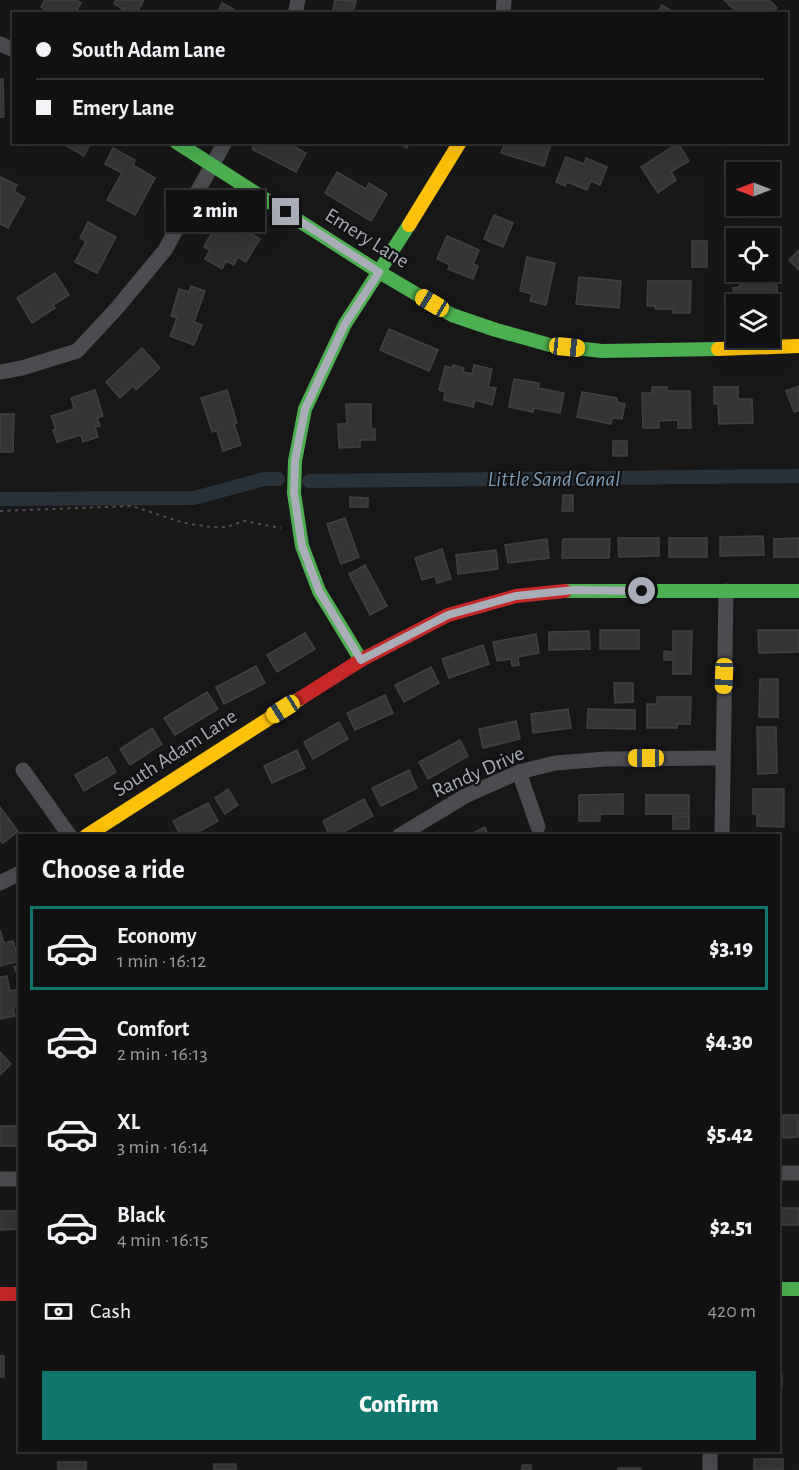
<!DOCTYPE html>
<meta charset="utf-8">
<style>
:root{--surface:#111;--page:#1e1f1f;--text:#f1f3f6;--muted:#9c9d9f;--line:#303131;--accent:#0f766e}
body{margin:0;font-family:"Alegreya Sans",sans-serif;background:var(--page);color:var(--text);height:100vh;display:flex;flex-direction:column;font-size:22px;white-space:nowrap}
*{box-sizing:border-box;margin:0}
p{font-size:20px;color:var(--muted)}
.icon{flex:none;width:33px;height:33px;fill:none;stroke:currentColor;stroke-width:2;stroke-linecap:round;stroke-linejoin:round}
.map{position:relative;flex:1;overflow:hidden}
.details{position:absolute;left:18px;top:834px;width:762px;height:618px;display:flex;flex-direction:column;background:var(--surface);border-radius:0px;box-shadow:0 6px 24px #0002,0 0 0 2px var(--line)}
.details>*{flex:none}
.hud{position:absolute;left:12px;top:12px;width:776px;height:132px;border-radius:0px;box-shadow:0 6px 24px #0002,0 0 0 2px var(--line);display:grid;align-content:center;height:132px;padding:0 24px;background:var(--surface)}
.needle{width:39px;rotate:270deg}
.buttons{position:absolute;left:726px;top:162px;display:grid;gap:12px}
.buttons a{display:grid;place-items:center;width:54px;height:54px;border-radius:0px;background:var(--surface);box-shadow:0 6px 24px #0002,0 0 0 2px var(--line);font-size:30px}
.end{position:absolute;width:27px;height:27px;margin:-14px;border:8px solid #a8adb8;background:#111;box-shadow:0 0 0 3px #111}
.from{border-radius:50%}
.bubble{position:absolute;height:42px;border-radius:0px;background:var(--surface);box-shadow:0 6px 24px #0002,0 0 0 2px var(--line);font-size:20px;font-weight:800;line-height:42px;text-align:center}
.car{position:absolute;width:18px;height:36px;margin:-18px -9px;border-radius:8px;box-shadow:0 0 4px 2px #0007;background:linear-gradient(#f5c518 24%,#345 0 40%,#f5c518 0 76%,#345 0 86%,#f5c518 0)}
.hud b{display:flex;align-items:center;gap:21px;height:57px;font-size:22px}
.hud b+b{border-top:2px solid var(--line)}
.hud i{width:15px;height:15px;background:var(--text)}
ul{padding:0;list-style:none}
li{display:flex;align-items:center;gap:18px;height:84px;margin:0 12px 9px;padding:0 12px;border:3px solid transparent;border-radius:0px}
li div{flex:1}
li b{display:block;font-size:22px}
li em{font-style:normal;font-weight:800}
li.current{border-color:var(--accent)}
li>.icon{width:54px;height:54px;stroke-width:1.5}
h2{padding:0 24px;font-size:27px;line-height:72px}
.pay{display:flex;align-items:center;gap:15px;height:66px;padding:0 24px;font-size:22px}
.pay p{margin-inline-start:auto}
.action{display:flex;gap:12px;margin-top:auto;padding:12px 24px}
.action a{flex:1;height:69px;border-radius:0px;background:var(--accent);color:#fff;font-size:24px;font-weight:800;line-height:69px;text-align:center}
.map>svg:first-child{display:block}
</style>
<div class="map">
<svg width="799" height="1470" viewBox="0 0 799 1470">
<rect width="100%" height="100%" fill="#171717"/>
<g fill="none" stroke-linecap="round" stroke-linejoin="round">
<!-- canal -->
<g stroke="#2a3239" stroke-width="14">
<path d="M309 481 799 476"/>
<path d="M0 499 194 498 264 479H278"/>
</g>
</g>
<!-- building -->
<g fill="#353536" stroke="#3f4043" stroke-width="1.5">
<path d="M45 0H77L81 3 75 14H51L41 7Z"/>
<path d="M116 0H144L136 14H131L114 4Z"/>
<path d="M335 0 356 1 353 13 355 14H332Z"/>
<path d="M724 0H769L777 8 772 14H735L737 12Z"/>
<path d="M222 3 242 14H217Z"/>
<path d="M662 5 676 14H657Z"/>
<path d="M0 79H3L4 117H0Z"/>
<path d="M60 142H91L84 156Z"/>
<path d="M255 142H286L306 153 296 172 252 149Z"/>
<path d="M396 142H409L407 148Z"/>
<path d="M505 142H547L551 144 544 166 501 153Z"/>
<path d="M678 143 689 161 671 172 676 180 658 193 641 167Z"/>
<path d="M113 148 135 160 133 165 155 178 135 215 107 200 122 173 105 164Z"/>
<path d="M566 157 584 164 586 158 607 167 600 185 591 181 587 190 567 182 565 186 556 182Z"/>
<path d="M337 172 366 189 369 183 387 194 371 221 325 193Z"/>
<path d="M1 177 17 185 14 191 25 198 8 228 0 224V179Z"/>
<path d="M494 215 513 223 503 247 484 239Z"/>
<path d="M88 222 116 237 97 273 75 262 86 241 80 238Z"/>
<path d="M238 226 260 239 246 262 238 257 234 265 226 261 222 269 205 259 210 250 204 247 213 230 220 234 222 230 233 236Z"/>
<path d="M447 236 479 250 473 264 478 266 473 279 448 269 450 265 437 259Z"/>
<rect x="692" y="241" width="15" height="26"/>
<path d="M799 250V270L789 260Z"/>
<path d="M527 257 555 263 546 305 530 301 532 294 520 291Z"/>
<path d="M774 268 778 296 760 298 761 304H736V308L733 288 740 287 738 273 770 272V269Z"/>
<path d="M55 273 69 295 53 305 55 308 32 323 17 298Z"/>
<path d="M579 277 621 281 619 308 576 304Z"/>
<path d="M648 281H691L690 313H673V309H655V306H647Z"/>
<path d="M191 286 205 291 194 322 202 325 194 345 170 336 177 318 171 316 179 289 189 292Z"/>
<path d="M389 329 438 350 429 371 380 350Z"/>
<path d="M142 348 160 368 136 390 133 386 120 398 106 382Z"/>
<path d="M453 365 464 368 463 372 472 374 474 365 492 369 488 387 496 388 492 405 475 400 473 407 444 400 445 392 439 390 445 366 453 368Z"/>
<path d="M514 379 539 383 538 388 564 393 560 413 534 408 533 412 509 407Z"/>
<path d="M799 386V411L794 412 786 391Z"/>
<path d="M652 387H667V391H690L691 428H678V420L659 421V428H643L642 393H652Z"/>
<path d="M714 387H738V399H752L753 423 719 424 718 403 714 404Z"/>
<path d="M95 390 103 416 97 418 100 426 95 427 98 437 83 442 81 435 57 442 53 430 56 429 51 416 74 409 71 398Z"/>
<path d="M227 390 237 423 234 424 241 445 223 451 217 431 212 432 201 398Z"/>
<path d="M582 392 617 398V402L625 404 622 419 612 418 611 424 577 417Z"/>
<path d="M346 404H371V429H375V440H360V447L339 448 338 424H347Z"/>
<path d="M0 414H14L13 452H0Z"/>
<rect x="613" y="441" width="14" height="15"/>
<path d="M563 495H573V511H562Z"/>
<path d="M350 497 368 498V507H350Z"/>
<path d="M345 518 359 557 341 564 327 524Z"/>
<path d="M763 536 764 555 720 556V537Z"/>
<path d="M618 538H659V556L619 557Z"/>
<rect x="669" y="538" width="38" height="19"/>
<path d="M799 538V557H774V539Z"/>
<path d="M547 539 549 558 508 563 505 545Z"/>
<path d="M563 539H610L609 558H562Z"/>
<path d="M442 549 451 579 437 583 435 576 422 580 415 558Z"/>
<path d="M496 550 498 569 458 574 456 555Z"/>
<path d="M365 565 387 606 370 615 349 574Z"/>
<rect x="600" y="630" width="39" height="19"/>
<path d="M758 630H799V652L759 653Z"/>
<path d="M589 631 590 649 549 650V632Z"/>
<path d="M673 631H692L691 674H673V660H664V651L673 652Z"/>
<path d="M305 633 315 649 277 672 267 655Z"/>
<path d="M536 634 539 653 518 657 519 665 512 666 511 659 497 661 493 642Z"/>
<path d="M483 645 489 664 449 678 442 659Z"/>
<path d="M256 666 265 683 224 704 216 687Z"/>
<path d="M431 667 439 683 404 702 395 685Z"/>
<path d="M760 679H778V717H759Z"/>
<path d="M614 683H633V702L615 703Z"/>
<path d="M207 692 218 709 175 735 164 718Z"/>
<path d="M385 695 393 713 355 730 347 713Z"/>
<path d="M657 697H691L690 724H677V728H647V704H657Z"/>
<path d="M568 709 571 728 533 733 531 714Z"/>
<path d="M588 709 635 710V729L587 728Z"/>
<path d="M516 721 520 739 483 748 479 729Z"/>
<path d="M339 722 348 739 313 759 304 742Z"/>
<path d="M757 727H776L777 773 758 774Z"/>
<path d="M152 728 162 744 130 765 120 749Z"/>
<path d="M460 740 468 756 428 779 419 762Z"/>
<path d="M297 750 305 768 272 783 264 766Z"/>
<path d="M107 757 116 772 84 791 75 775Z"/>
<path d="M409 770 417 788 381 806 372 788Z"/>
<path d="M228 789 238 805 225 814 215 798Z"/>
<path d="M753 789H784V827L757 826V814H753Z"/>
<path d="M623 794V814H600V821H579V795Z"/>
<rect x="646" y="795" width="43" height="19"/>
<path d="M364 799 373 816 336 836H330L323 821Z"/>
<path d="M208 803 218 821 191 836H181L173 821Z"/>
<path d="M0 807 18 831 3 843 0 840Z"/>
<rect x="673" y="816" width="16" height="13"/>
<path d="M485 827 488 836H467Z"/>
<path d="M0 930 4 943 13 941 19 961 0 966Z"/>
<path d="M20 965V981L14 967Z"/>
<path d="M7 976 10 991 20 989V1007L13 1008 15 1016 0 1019V977Z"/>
<path d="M0 1052 11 1064 0 1075Z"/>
<path d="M783 1115H798V1137L783 1138Z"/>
<rect x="0" y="1126" width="20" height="20"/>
<rect x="778" y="1208" width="21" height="17"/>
<path d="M1 1211H20V1229L1 1230Z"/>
<rect x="0" y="1356" width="4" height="21"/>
<rect x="778" y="1375" width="4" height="12"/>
<rect x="754" y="1459" width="29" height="11"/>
<rect x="58" y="1462" width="28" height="8"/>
<rect x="214" y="1464" width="22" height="6"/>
<rect x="522" y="1465" width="9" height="5"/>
<rect x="618" y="1468" width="23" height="2"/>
</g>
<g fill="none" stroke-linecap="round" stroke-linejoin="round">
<!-- path -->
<path stroke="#4d4e52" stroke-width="2" stroke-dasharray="3 4.5" stroke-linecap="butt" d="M0 511 132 506 184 523 211 527H227L244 521 281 528"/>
<!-- street -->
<g stroke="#4b4c50" stroke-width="15">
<path d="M295 14 298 0"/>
<path d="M503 14 504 0"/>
<path d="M0 44 14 50"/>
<path d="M0 372 22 368 77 351 117 308 165 250 225 142"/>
<path d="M23 770 70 836"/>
<path d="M519 772 538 827"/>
<path d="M399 836 465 796 519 772 555 763 606 759 722 758"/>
<path d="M722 836 726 591"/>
<path d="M0 883 20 873"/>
<path d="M778 1173H799"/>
<path d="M0 1179H20"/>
<path d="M710 1450V1470"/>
</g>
<!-- fast -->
<g stroke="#4caf50" stroke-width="14">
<path d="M176 142 379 272 452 315 496 330 550 345 602 351 718 349"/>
<path d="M565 591H799"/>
<path d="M361 660 319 591 302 546 294 493 295 461 305 409 345 324 409 225"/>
<path d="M778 1289H799"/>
</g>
<!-- slow -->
<g stroke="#ffc107" stroke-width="14">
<path d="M409 225 460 142"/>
<path d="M718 349 799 346"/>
<path d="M86 836 301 698"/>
</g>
<!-- jam -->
<g stroke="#c62828" stroke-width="14">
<path d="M301 698 361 660 448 615 516 596 565 591"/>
<path d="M0 1294H20"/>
</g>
</g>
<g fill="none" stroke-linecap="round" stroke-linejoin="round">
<!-- route -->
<path stroke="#a8adb8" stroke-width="8" d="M286 212 379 272 345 324 305 409 295 460 294 493 302 546 319 591 361 660 448 615 516 596 574 590 642 591"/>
</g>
<g text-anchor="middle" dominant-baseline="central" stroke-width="4.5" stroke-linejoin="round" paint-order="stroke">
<!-- street labels -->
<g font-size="21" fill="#a8adb8" stroke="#111113">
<text transform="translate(367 238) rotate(32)">Emery Lane</text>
<text transform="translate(175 753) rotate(-33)">South Adam Lane</text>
<text transform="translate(478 772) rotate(-24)">Randy Drive</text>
</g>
<!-- water labels -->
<g font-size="22" font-style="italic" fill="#7f9bb3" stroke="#111113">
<text x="554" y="479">Little Sand Canal</text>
</g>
</g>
</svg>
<div class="buttons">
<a><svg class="needle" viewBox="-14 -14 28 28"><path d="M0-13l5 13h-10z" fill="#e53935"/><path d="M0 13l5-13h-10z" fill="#9c9d9f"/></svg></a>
<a><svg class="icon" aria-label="locate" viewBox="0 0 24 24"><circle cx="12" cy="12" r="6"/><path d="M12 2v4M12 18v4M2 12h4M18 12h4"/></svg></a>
<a><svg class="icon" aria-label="layers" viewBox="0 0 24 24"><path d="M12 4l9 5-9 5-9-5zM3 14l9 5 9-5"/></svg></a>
</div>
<i class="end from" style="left:642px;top:591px"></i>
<i class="end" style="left:286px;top:212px"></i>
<div class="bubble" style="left:166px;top:190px;width:99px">2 min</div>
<i class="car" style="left:432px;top:303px;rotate:301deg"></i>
<i class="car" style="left:567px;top:347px;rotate:96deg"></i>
<i class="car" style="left:724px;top:676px;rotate:182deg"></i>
<i class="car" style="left:283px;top:709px;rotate:238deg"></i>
<i class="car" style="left:646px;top:758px;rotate:270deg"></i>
<div class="hud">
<b><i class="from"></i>South Adam Lane</b>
<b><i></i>Emery Lane</b>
</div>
<section class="details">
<h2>Choose a ride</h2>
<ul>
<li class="current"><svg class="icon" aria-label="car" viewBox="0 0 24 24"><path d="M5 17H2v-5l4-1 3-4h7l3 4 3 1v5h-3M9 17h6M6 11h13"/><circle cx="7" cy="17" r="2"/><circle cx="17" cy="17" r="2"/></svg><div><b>Economy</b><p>1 min · 16:12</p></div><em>$3.19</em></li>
<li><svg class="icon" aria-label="car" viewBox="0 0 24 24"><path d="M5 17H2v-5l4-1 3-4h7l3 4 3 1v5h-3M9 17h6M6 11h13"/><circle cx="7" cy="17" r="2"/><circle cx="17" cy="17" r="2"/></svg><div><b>Comfort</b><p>2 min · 16:13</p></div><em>$4.30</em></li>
<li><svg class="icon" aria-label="car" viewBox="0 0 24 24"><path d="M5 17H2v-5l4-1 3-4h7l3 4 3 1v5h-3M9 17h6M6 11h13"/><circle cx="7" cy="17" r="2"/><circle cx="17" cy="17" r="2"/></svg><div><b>XL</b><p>3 min · 16:14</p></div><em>$5.42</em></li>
<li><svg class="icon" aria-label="car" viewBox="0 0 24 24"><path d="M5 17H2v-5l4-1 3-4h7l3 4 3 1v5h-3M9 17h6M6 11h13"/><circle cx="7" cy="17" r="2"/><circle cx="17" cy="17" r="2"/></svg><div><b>Black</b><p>4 min · 16:15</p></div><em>$2.51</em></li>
</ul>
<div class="pay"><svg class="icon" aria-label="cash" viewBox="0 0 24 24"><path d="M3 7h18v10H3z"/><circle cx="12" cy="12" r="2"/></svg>Cash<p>420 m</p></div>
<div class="action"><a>Confirm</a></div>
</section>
</div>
